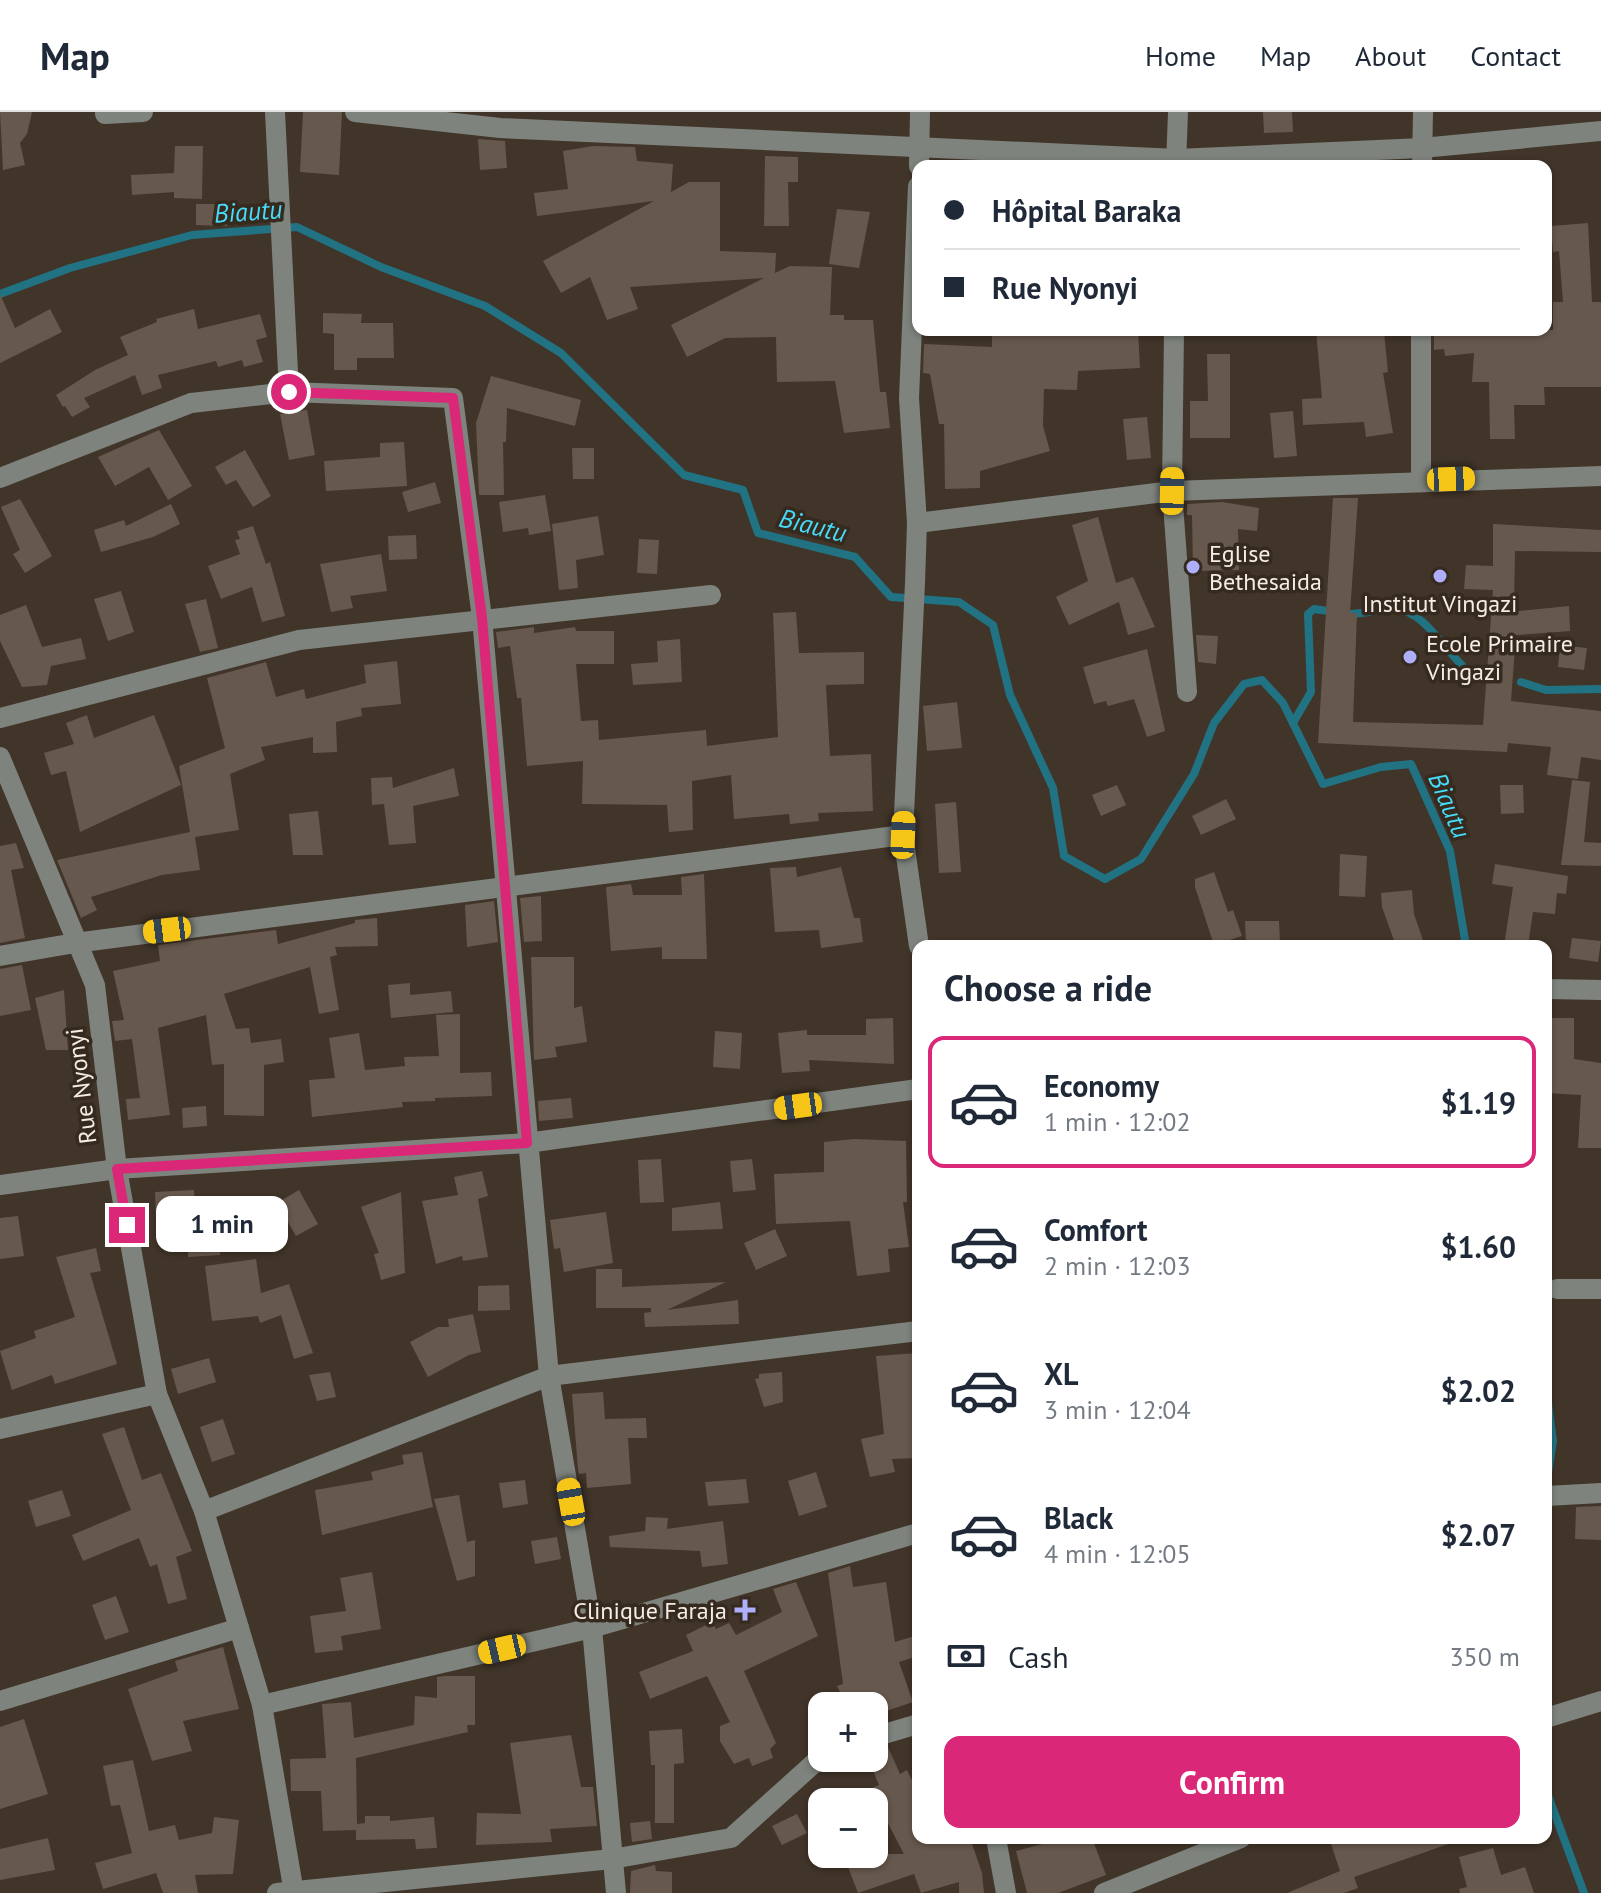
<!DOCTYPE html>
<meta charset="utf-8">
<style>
:root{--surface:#fff;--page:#f6f6f7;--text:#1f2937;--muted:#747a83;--line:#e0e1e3;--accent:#db2777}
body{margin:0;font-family:"PT Sans",sans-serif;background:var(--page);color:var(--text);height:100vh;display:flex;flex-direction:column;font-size:30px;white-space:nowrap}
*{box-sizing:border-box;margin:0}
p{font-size:26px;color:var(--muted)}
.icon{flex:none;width:44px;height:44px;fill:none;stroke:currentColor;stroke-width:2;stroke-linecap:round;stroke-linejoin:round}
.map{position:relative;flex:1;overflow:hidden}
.side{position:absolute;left:912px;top:828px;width:640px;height:904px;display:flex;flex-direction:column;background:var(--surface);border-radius:16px;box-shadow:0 2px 6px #0004}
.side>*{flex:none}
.top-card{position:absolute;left:912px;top:48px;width:640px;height:176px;border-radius:16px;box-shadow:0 2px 6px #0004;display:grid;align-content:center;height:176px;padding:0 32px;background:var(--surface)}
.buttons{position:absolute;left:808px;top:1580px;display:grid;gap:16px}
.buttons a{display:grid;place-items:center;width:80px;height:80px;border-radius:16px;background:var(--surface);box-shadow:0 2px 6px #0004;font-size:40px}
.end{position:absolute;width:36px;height:36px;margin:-18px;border:10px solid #db2777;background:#fff;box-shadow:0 0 0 4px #fff}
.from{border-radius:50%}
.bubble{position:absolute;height:56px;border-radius:16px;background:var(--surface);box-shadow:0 2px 6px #0004;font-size:26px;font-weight:800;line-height:56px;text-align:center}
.car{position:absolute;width:24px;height:48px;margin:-24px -12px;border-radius:10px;box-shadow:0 0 6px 2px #0007;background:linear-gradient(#f5c518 24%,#345 0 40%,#f5c518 0 76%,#345 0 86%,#f5c518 0)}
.top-card b{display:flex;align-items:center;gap:28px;height:76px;font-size:30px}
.top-card b+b{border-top:2px solid var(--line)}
.top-card i{width:20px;height:20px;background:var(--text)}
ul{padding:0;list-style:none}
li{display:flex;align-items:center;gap:24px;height:132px;margin:0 16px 12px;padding:0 16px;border:4px solid transparent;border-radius:16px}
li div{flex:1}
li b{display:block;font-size:30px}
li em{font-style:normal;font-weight:800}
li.current{border-color:var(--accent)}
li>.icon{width:72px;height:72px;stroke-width:1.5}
h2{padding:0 32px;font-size:36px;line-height:96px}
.pay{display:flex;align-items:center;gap:20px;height:88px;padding:0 32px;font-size:30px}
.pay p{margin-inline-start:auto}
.primary-button{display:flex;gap:16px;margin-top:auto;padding:16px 32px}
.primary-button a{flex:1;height:92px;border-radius:16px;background:var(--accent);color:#fff;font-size:32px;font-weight:800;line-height:92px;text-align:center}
header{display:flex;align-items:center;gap:48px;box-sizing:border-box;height:112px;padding:0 40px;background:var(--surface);border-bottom:2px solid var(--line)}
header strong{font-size:38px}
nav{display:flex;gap:44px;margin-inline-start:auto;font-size:28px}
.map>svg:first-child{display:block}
</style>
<header>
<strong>Map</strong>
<nav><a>Home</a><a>Map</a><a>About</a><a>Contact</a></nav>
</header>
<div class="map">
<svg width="1601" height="1781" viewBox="0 0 1601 1781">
<rect width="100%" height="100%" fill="#413429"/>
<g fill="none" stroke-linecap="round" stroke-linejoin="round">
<!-- stream -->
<g stroke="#217282" stroke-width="8">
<path d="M0 182 70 156 192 123 297 115 381 155 485 194 561 241 684 363 743 378 758 421 855 445 891 485 959 490 993 513 1010 583 1053 676 1064 744 1105 767 1141 747 1194 662 1214 611 1244 572 1262 568 1283 591 1323 672 1381 655 1411 652 1450 739 1466 834"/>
<path d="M1350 502C1364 502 1380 497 1395 497 1427 498 1450 549 1476 566"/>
<path d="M1521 570 1546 578 1601 577"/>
<path d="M1293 611 1311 580 1308 502 1314 497 1336 500"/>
<path d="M1546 1186V1225"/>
<path d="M1546 1276 1553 1329 1546 1373"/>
<path d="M1546 1678 1584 1781"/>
</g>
</g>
<!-- building -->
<g fill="#66584d">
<path d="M0 0H32L27 22 20 31 25 53 3 58Z"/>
<path d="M303 0H342L339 63 300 60Z"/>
<path d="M1263 0H1292L1293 20 1264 21Z"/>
<path d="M478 27 505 29 507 56 480 58Z"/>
<path d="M175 34H203L202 87 174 86V80L132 83 131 63 174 61Z"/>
<path d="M593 34 635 35 637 49 673 52 671 80 689 70H720V139L776 141 775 161 790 154 832 155 830 203H844V208H873L880 280H886L890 316 844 321 835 269 777 270 776 225 725 226 687 245 671 213 764 166 630 175 638 197 607 208 590 165 561 181 543 149 654 89 537 104 534 81 568 77 563 39Z"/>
<path d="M765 44 798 45V70H788L789 114H764Z"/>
<path d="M196 92H227V114L196 113Z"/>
<path d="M837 97 870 100 859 156 829 152Z"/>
<path d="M1588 111 1592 190H1601V275H1544L1545 293H1514L1515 327H1490L1489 270H1472L1474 241 1445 244 1444 237 1434 238V218H1553V190H1563L1559 139 1553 140 1551 114Z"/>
<path d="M0 182 15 216 50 197 62 220 0 251Z"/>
<path d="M194 197 198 217 260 202 267 225 256 228 263 250 244 255 242 248 218 255 216 249 158 263 162 276 142 283 135 263 84 286 90 295 72 305 65 294 63 295 56 283 95 258 128 243 120 225 157 210 156 207Z"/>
<path d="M323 201 362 202 361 211H393L394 246H357V258H334V222L323 221Z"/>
<path d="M992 218H1138L1140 256 1078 259 1077 278 1044 277 1043 314 1050 339 980 359V376L945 377 944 312H939L930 262 923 261 924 232 992 235Z"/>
<path d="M1316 218H1350V223L1384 220 1388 260 1383 261 1393 321 1366 325 1364 310 1303 313 1302 287 1322 286Z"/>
<path d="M1207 242H1230V326H1190V289H1208Z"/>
<path d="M491 264 581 288 575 314 507 296 506 330H503L504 383H479L476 311Z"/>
<path d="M307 298 315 343 289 348 280 302Z"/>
<path d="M1293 299 1297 344 1274 346 1270 301Z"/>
<path d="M1147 305 1151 346 1127 348 1123 307Z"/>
<path d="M159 318 192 374 168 388 149 355 115 374 98 345Z"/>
<path d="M404 330 407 374 326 379 324 349 380 345V331Z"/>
<path d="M572 336H594V367H573Z"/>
<path d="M245 338 271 384 253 395 236 368 226 373 215 355Z"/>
<path d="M435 370 441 391 408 400 402 380Z"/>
<path d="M545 383 551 419 529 423 528 416 503 420 499 390Z"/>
<path d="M1333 386H1358L1350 501H1357L1353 610 1483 613 1493 478 1464 477 1466 453 1493 454V412L1601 418V440L1515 439 1514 493H1518V499L1569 494 1570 519 1516 523 1511 589 1601 599V648L1581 645 1578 667 1547 663 1551 635 1508 631 1507 640 1318 631Z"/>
<path d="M20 387 52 444 25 461 13 442 20 438 1 395Z"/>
<path d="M1222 390 1259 396 1257 419 1238 417 1239 458 1193 459 1192 403H1187V392Z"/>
<path d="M171 392 180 412 153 425 101 440 94 418 124 408 126 414Z"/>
<path d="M598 404 604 443 576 448 578 476 559 478 552 412Z"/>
<path d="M1098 405 1116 471 1133 465 1155 515 1128 523 1119 490 1069 513 1056 485 1088 469 1072 413Z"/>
<path d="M253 414 266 452 270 450 285 504 262 510 252 475 221 487 208 454 240 442 235 428 240 427 237 419Z"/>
<path d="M416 423 417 447 389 448 388 424Z"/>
<path d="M639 427 659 428 657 462 637 461Z"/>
<path d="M381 442 387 479 350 484 353 496 331 500 320 452Z"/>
<path d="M121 479 134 520 108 529 94 487Z"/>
<path d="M206 487 218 536 200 540 185 492Z"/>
<path d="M26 493 42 535 81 526 86 547 51 554 47 573 22 575 0 529V503Z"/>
<path d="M796 500 799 541 864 540V572L826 573 827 592 830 644 871 642 873 699 818 701 819 709 790 712 789 702 734 707 731 663 692 669 693 718 669 720 667 693 582 692 583 649 527 654 521 586H517L510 534 498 536 496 520 534 515V521L575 515 576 519H614V552H576L581 609 598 608 599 628 706 618 707 634 778 625 773 501Z"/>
<path d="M1196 523 1218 524 1216 552 1198 550Z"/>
<path d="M680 527 682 570 633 573 631 552 658 550 657 529Z"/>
<path d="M1560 533 1587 536 1584 558 1558 555Z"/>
<path d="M1147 537 1165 619 1147 625 1134 587 1108 594 1106 589 1094 592 1083 555Z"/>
<path d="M397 549 401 592 361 596 362 604 336 610 337 640 313 641V625L261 635 265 648 230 662 239 718 195 725 200 758 162 763 91 785 97 798 81 806 57 748 190 720 179 654 225 636 207 566 266 550 276 585 304 577 306 587 366 571 364 553Z"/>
<path d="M957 590 962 636 927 639 923 594Z"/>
<path d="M87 603 94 626 154 603 181 673 80 720 66 659 51 663 44 641 74 632 66 611Z"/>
<path d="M454 656 459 684 413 694 416 731 389 733 384 692 372 693 371 666 392 665 393 676Z"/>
<path d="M1572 668 1590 670 1584 730 1601 731V754L1561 753Z"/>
<path d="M1117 673 1126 693 1101 704 1092 683Z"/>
<path d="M1500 673H1523L1524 701 1501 702Z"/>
<path d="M1226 687 1236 707 1201 723 1192 704Z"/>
<path d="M956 690 961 760 939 761 935 692Z"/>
<path d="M318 699 323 743H293L289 702Z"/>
<path d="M16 731 24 756 11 758 25 826 0 831V734Z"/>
<path d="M1340 742 1367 744 1365 785 1339 784Z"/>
<path d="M1495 752 1568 764 1566 782 1557 781 1555 802 1533 800 1528 834H1504L1513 775 1492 772Z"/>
<path d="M796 755 797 765 841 755 854 806H860L863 830 821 836 819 818 775 820 770 756Z"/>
<path d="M1214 760 1228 800 1233 798 1242 824 1214 833 1195 775V767Z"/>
<path d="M704 762 707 847H662V835L611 839 606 775 631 772 633 783H682L681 765Z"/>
<path d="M1412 778 1414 802 1425 834H1396L1382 795 1381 781Z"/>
<path d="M541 784 542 829 524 830 520 786Z"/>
<path d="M494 789 498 830 467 835 465 793Z"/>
<path d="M377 806 378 834 335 835 337 843 330 845 339 898 319 902 310 855 224 882 236 917 249 916 251 931 281 927 284 950 264 953V1004L224 1003V952L212 953 206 903 158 916 170 1003 128 1008 126 987 140 986 132 927 115 929 112 909 124 908 113 859 160 849 158 833 276 818 278 832 355 811V808Z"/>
<path d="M1245 809H1279L1280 831 1246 832Z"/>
<path d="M1572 826 1601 829 1598 850 1569 846Z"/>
<path d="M531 845H574V896L582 894 587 930 555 935 557 945 534 948Z"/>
<path d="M22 853 31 898 0 904V857Z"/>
<path d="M410 871V883L451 879 453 900 391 906 388 873Z"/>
<path d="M64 878 68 938H46L35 886Z"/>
<path d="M460 902V961L491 960 492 984 435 986V989L402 990 403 995 312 1005 309 968 335 966 329 926 359 921 365 958 405 954 404 945 439 944 436 903Z"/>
<path d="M893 906 894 952 809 948 810 959 782 961 778 921 807 918V923H866V907Z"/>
<path d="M1546 906H1574V947L1601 951V1036H1578L1581 983 1546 981Z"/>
<path d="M715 919 742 921 740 957 713 955Z"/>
<path d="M571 986 573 1006 539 1009 538 989Z"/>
<path d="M206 994 207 1014 183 1016 182 996Z"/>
<path d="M854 1027 906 1029 907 1090H903L909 1135 888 1137 890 1160 857 1164 850 1109 776 1112 774 1062 824 1060V1030Z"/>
<path d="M661 1047 664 1090 640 1091 638 1048Z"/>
<path d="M752 1047 756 1078 733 1080 730 1049Z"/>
<path d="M482 1059 488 1084 478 1087 488 1145 463 1149 462 1144 436 1152 422 1089 458 1083 454 1065Z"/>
<path d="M194 1078 196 1108 218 1107 220 1143 188 1145V1136H177L174 1104 156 1105 155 1080Z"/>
<path d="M299 1078 318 1112 296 1124 277 1091Z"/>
<path d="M401 1080 405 1161 381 1168 374 1142 379 1141 361 1095Z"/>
<path d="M720 1090 723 1117 672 1119V1096Z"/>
<path d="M606 1100 613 1151 564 1160 560 1136 554 1137 550 1108Z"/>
<path d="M18 1104 24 1144 0 1147V1106Z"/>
<path d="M775 1117 787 1144 756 1158 744 1131Z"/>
<path d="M96 1136 101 1159 90 1161 117 1252 55 1272 52 1263 12 1278 0 1239 36 1226 34 1219 75 1205 56 1145Z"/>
<path d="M256 1147 261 1181 289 1172 313 1241 294 1247 281 1203 260 1211 258 1204 212 1209 205 1154Z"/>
<path d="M596 1157H622V1175L726 1170 667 1198 738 1188 739 1212 645 1215 644 1201 651 1200V1196H596Z"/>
<path d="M509 1173 510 1198 478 1199V1174Z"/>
<path d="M473 1202 481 1240 469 1243 428 1265 410 1230 438 1215H449L448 1207Z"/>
<path d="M918 1241V1346L892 1347 895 1360 870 1365 861 1327 884 1322 876 1244Z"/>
<path d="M209 1246 216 1270 178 1282 171 1257Z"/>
<path d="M330 1260 336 1285 317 1289 309 1263Z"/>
<path d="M782 1260 783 1290 764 1295 755 1267 759 1266V1262Z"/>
<path d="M603 1280 605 1307 646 1306 647 1326H628L631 1372 587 1376 586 1361 579 1362 578 1357 572 1282Z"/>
<path d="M223 1307 235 1342 212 1350 200 1315Z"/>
<path d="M124 1315 142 1368 161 1361 192 1439 176 1445 187 1487 168 1492 157 1452 150 1455 139 1426 83 1449 72 1423 131 1398 102 1322Z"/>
<path d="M422 1340 433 1395 322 1423 315 1378 373 1368 371 1360 404 1352 402 1343Z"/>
<path d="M816 1360 827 1395 799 1404 788 1369Z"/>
<path d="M746 1367 749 1391 708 1394 705 1370Z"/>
<path d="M525 1368 528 1392 503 1396 499 1371Z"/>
<path d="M62 1378 71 1404 36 1415 28 1389Z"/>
<path d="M459 1383 467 1430 475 1428V1464L457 1469 434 1387Z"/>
<path d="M1601 1394V1428L1575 1427 1576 1395Z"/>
<path d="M646 1405 668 1406 667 1417 723 1409 728 1452 702 1455 700 1439 610 1435 609 1424 645 1419Z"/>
<path d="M557 1425 561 1447 535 1452 531 1429Z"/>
<path d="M850 1454 853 1475 886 1470 895 1530 918 1523V1544L899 1550 913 1590 874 1603V1594H847L837 1574 843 1572 828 1461Z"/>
<path d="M372 1460 381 1517 341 1524 343 1538 315 1541 310 1504 346 1499 340 1466Z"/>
<path d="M796 1470 818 1524 744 1559 776 1631 770 1637 773 1646 752 1654 749 1646 734 1652 720 1629V1614L730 1610 707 1564 650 1587 639 1560 693 1539 686 1523 712 1510 716 1517 729 1511 736 1523 782 1500 773 1477Z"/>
<path d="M116 1484 129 1520 105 1528 92 1493Z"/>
<path d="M223 1535 239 1597 183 1609 192 1639 152 1649 128 1577 178 1559 175 1549Z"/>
<path d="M445 1564H475V1613H467L468 1620 356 1646 357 1712 365 1711V1704H390V1709L434 1705 437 1736 416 1737 415 1727 356 1728V1718L323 1719 321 1679H291L290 1647 326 1646 322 1592 351 1590 354 1626 414 1613 415 1584 437 1586V1565Z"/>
<path d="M24 1607 48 1682 0 1697V1615Z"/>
<path d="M682 1617 684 1651 674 1652V1711H655V1653H651L649 1619Z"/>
<path d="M571 1623 581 1675H593L597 1714 550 1717 552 1730 476 1733 477 1701 521 1702 510 1631Z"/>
<path d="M888 1635 900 1662 907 1658 918 1680V1726H970L982 1761 984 1781H959V1770L921 1781 914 1762 858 1781 843 1742H904L870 1677 879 1673 868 1646H874V1638Z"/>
<path d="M133 1648 149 1719 175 1713 179 1728 212 1721 214 1705 239 1708 233 1762 195 1763 198 1781H163L156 1761 103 1777 95 1751 132 1741 120 1693 111 1694 103 1654Z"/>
<path d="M797 1702 807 1721 782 1733 772 1714Z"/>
<path d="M650 1709 652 1727 632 1730 630 1711Z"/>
<path d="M48 1726 55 1758 0 1768V1737Z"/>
<path d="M1065 1726H1092L1106 1763 1058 1781H1027L1016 1739Z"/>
<path d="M1329 1726H1456L1457 1729 1354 1765 1358 1776 1344 1781H1287L1340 1759Z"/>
<path d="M1493 1736 1501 1763 1525 1755 1534 1781H1460L1459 1777 1467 1775 1459 1745Z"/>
<path d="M655 1753 656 1759 672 1760V1781H630L631 1759Z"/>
</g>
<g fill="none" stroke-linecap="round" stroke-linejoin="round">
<!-- minor -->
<g stroke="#7e837d" stroke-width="20">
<path d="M275 0 289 280"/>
<path d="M355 0 500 16 1177 47 1422 36 1601 19"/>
<path d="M105 2 143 0"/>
<path d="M919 54 920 0"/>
<path d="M1176 54 1178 0"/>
<path d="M1422 54 1423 0"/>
<path d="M918 74 909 286 917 411 915 471 903 723 919 834"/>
<path d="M1174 218 1172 379 1187 580"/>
<path d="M0 366 191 291 289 280 453 286 482 506 549 1264 592 1516 616 1781"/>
<path d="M1421 368V218"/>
<path d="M917 411 1172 379 1601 364"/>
<path d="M0 606 299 528 711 483"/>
<path d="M0 645 95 873 117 1057 157 1282 204 1399 262 1593 294 1781"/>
<path d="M0 844 75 831 903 723"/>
<path d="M1546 877 1601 878"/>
<path d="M0 1073 117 1057 527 1031 918 977"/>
<path d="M1557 1177H1601"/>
<path d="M0 1317 157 1282"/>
<path d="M1546 1384 1601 1381"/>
<path d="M204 1399 549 1264 918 1219"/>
<path d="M0 1589 239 1516"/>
<path d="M262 1593 592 1516 918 1421"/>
<path d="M1546 1606 1601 1589"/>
<path d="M874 1625 918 1612"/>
<path d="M996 1726 1006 1781"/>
<path d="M277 1781 612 1747 731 1726 822 1644"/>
<path d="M1104 1781 1241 1726"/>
</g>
</g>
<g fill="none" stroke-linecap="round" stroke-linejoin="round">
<!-- route -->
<path stroke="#db2777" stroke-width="10" d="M127 1113 117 1057 527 1031 482 506 453 286 289 280"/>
</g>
<!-- markers -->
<g fill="#adaffb" stroke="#362a1f" stroke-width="3">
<circle cx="1193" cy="455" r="8"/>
<circle cx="1440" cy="464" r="8"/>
<circle cx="1410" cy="545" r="8"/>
<path d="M741 1486h8v8h8v8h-8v8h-8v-8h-8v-8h8z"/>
</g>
<g text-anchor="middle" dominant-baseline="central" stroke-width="7" stroke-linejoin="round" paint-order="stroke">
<!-- poi labels -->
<g font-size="24" fill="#f5ece5" stroke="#362a1f" text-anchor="start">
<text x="1209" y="441">Eglise<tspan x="1209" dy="28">Bethesaida</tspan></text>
<text x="1440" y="491" text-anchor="middle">Institut Vingazi</text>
<text x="1426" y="531">Ecole Primaire<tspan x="1426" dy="28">Vingazi</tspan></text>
<text x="727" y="1498" text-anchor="end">Clinique Faraja</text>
</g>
<!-- street labels -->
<g font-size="24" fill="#f5ece5" stroke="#362a1f">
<text transform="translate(81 974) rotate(-97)">Rue Nyonyi</text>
</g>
<!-- water labels -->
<g font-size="26" font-style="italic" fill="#45dbf9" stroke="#362a1f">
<text transform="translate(248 99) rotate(-4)">Biautu</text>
<text transform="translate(813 413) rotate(14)">Biautu</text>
<text transform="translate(1450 693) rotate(67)">Biautu</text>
</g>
</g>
</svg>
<div class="buttons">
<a>+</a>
<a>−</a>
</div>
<i class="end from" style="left:289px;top:280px"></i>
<i class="end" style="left:127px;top:1113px"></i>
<div class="bubble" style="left:156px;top:1084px;width:132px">1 min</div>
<i class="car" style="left:1451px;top:367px;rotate:88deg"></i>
<i class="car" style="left:1172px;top:379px;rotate:1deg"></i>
<i class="car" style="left:903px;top:723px;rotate:2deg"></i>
<i class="car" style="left:167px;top:818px;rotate:263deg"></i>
<i class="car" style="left:798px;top:994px;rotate:262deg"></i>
<i class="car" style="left:571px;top:1390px;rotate:350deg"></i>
<i class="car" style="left:502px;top:1537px;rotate:257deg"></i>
<div class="top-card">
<b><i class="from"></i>Hôpital Baraka</b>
<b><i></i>Rue Nyonyi</b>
</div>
<section class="side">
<h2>Choose a ride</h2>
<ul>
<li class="current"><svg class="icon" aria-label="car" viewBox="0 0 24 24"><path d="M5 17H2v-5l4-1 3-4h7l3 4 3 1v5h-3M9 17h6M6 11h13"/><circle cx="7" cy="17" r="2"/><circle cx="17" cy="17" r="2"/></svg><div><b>Economy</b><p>1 min · 12:02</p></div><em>$1.19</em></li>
<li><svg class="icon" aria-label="car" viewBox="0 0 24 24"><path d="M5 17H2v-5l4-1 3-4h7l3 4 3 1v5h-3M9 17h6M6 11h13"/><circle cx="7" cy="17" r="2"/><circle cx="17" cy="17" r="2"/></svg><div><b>Comfort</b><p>2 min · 12:03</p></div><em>$1.60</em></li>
<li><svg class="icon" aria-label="car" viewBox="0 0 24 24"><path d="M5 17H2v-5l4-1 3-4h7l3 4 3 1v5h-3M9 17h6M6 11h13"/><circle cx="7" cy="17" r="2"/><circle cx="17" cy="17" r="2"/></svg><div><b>XL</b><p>3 min · 12:04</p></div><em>$2.02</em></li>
<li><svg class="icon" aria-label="car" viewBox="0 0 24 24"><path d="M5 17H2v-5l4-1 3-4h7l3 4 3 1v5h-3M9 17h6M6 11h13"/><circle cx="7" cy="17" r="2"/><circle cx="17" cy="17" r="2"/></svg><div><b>Black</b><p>4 min · 12:05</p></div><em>$2.07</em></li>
</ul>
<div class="pay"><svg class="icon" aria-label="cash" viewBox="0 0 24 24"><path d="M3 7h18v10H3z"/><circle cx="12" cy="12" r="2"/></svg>Cash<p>350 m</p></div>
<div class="primary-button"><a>Confirm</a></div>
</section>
</div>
